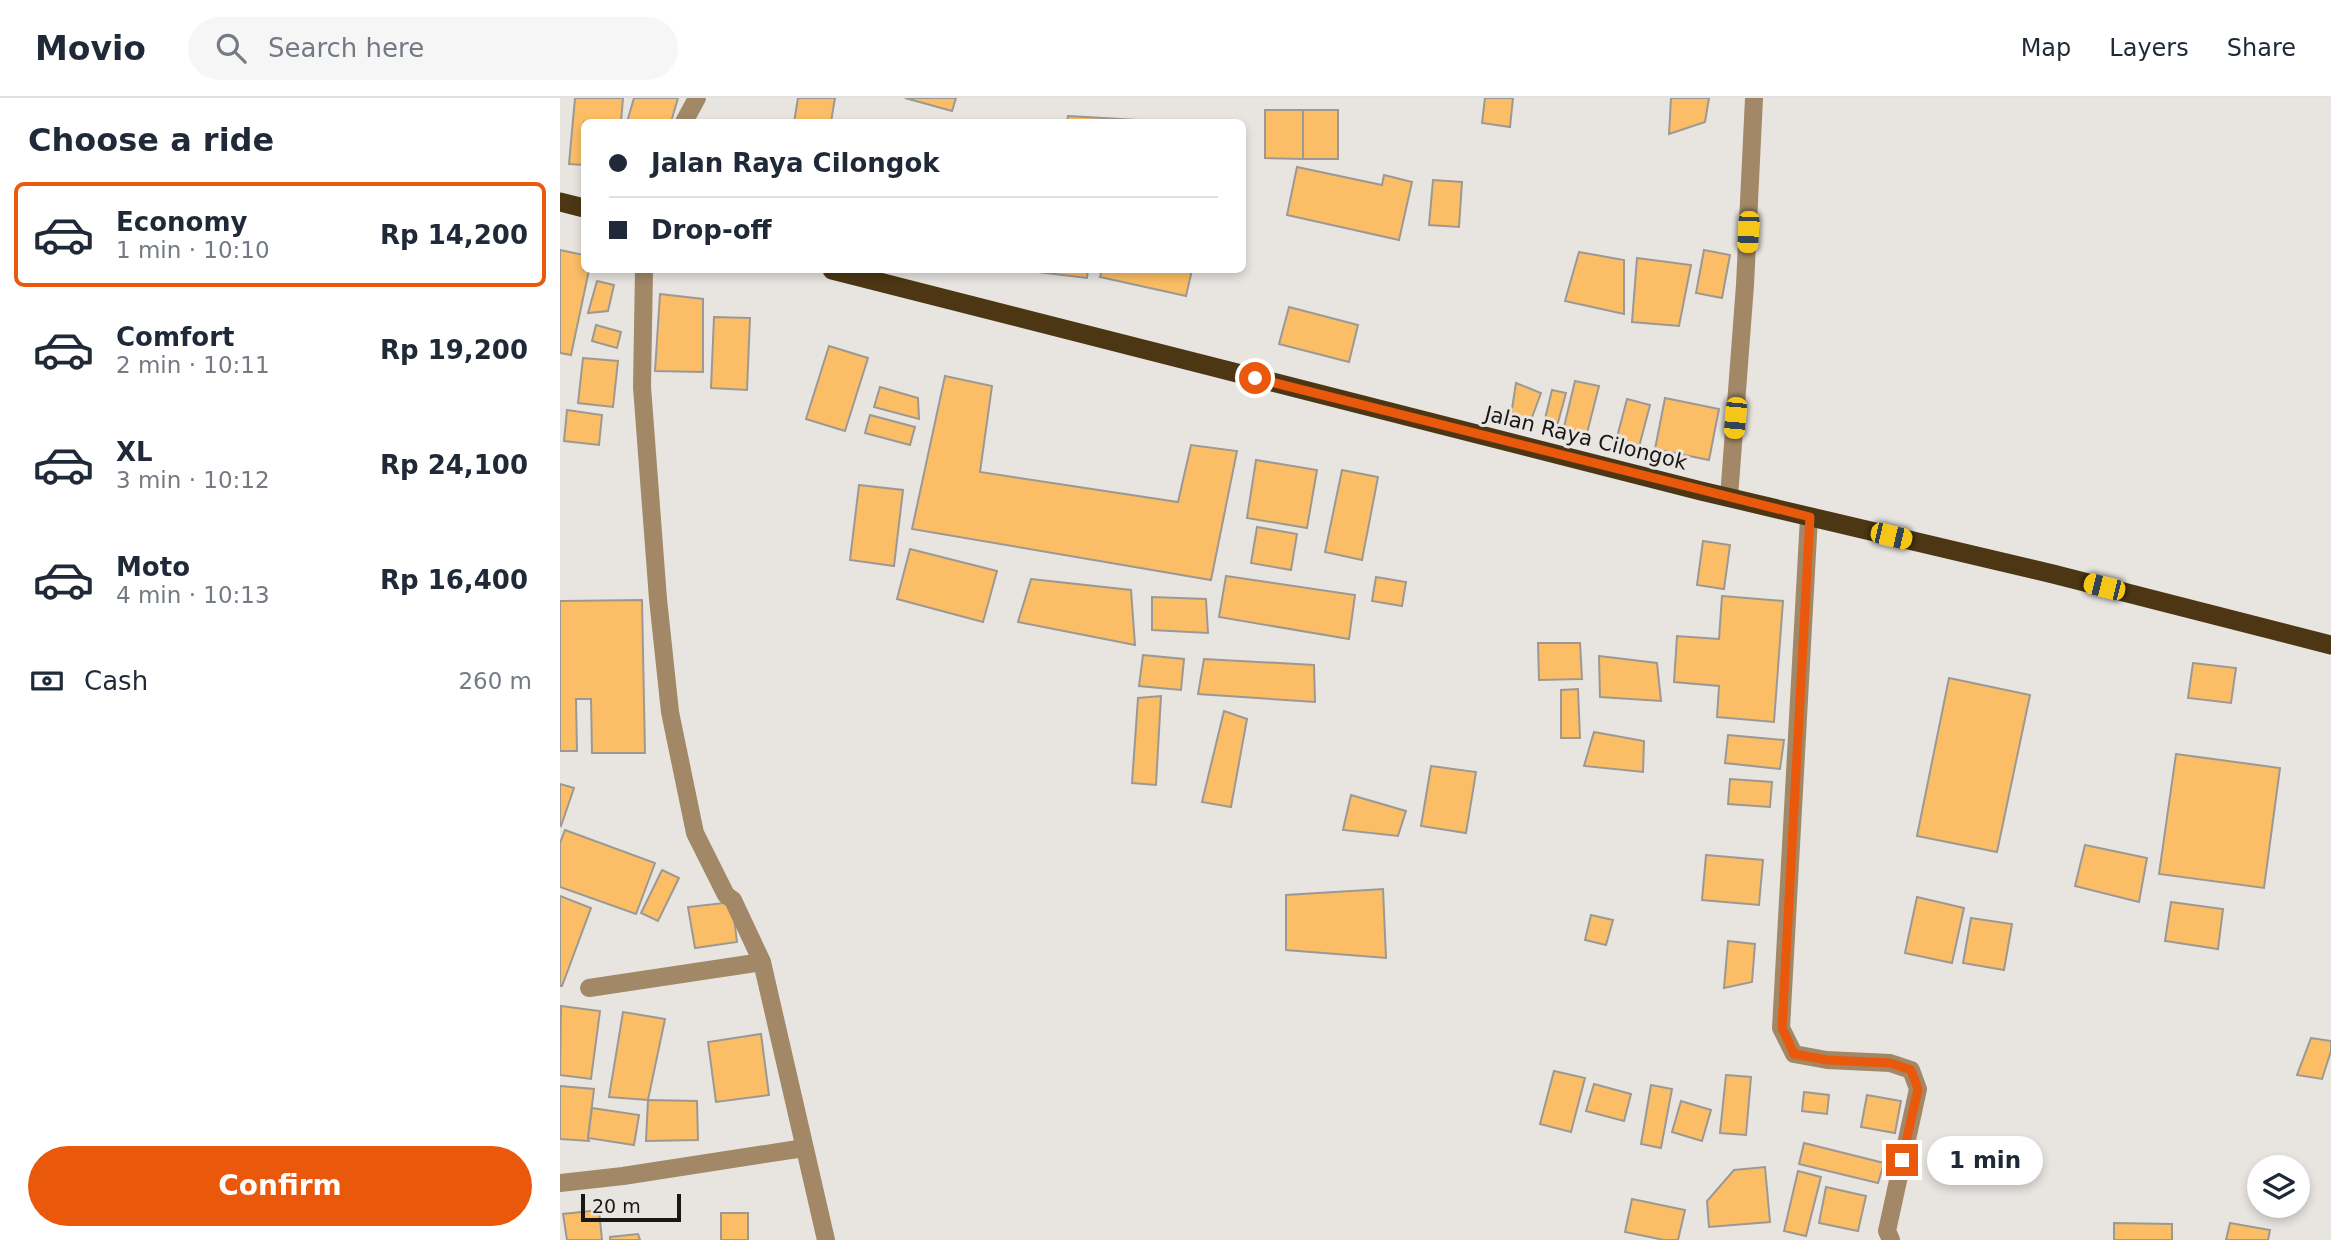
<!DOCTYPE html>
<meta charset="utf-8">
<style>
:root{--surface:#fff;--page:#f6f6f7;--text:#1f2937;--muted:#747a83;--line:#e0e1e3;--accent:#ea580c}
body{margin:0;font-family:"DejaVu Sans",sans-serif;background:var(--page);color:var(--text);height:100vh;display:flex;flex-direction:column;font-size:26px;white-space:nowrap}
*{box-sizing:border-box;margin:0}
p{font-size:23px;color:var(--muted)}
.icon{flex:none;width:38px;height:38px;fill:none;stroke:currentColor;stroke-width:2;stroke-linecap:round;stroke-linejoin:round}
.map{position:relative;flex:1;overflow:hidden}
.sheet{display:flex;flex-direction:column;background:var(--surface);width:560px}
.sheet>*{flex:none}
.hud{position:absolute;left:21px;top:21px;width:665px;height:154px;border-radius:10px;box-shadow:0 4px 10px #0003;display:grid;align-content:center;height:154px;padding:0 28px;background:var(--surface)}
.controls{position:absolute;left:1687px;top:1057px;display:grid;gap:14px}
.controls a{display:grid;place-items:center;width:63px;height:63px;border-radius:50%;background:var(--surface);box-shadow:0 4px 10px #0003;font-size:35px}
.scale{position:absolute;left:21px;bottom:18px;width:100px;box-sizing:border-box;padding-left:7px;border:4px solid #181716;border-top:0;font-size:19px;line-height:24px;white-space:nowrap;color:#181716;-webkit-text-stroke:5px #e8e5e1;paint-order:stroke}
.end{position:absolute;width:32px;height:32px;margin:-16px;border:9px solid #ea580c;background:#fff;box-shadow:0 0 0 4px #fff}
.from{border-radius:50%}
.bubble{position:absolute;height:49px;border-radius:24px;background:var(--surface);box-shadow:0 4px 10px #0003;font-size:23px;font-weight:800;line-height:49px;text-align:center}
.car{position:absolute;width:21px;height:42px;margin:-21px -10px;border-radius:9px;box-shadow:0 0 5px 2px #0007;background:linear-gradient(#f5c518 24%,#345 0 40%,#f5c518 0 76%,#345 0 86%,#f5c518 0)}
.hud b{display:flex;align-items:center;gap:24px;height:66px;font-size:26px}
.hud b+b{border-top:2px solid var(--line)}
.hud i{width:18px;height:18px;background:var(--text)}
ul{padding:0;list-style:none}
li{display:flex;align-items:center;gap:21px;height:105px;margin:0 14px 10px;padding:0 14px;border:4px solid transparent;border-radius:10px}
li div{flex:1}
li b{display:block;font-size:26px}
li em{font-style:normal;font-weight:800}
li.on{border-color:var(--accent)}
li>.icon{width:63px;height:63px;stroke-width:1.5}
h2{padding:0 28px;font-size:32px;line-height:84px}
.pay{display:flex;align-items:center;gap:18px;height:77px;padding:0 28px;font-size:26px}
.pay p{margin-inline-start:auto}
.cta{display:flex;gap:14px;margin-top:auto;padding:14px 28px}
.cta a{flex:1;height:80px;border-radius:42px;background:var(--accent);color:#fff;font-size:28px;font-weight:800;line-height:80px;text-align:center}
header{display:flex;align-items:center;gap:42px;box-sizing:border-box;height:98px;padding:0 35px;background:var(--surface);border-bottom:2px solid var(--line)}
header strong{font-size:33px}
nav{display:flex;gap:38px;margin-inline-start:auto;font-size:24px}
.search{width:490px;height:63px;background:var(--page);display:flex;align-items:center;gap:18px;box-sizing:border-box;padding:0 24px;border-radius:38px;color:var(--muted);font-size:26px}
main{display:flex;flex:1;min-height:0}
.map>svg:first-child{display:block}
</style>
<header>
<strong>Movio</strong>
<div class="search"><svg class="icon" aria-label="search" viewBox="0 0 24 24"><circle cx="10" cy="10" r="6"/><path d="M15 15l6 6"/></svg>Search here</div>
<nav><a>Map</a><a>Layers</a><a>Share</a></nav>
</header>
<main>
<section class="sheet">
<h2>Choose a ride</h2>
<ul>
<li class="on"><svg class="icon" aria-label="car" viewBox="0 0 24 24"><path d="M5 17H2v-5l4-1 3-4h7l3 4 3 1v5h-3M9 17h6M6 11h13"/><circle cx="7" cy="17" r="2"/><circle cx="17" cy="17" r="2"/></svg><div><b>Economy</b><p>1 min · 10:10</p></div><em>Rp 14,200</em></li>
<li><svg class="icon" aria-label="car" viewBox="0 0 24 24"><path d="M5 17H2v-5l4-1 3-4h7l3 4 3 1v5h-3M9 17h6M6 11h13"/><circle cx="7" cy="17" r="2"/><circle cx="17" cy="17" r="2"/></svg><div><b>Comfort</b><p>2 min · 10:11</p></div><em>Rp 19,200</em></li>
<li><svg class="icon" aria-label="car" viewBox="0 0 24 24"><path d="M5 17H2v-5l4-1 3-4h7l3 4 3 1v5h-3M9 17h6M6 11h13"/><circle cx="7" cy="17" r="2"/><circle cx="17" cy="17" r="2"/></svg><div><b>XL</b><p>3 min · 10:12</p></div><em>Rp 24,100</em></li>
<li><svg class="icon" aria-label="car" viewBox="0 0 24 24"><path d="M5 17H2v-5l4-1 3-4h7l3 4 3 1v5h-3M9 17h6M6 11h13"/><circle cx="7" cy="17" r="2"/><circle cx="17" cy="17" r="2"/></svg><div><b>Moto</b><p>4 min · 10:13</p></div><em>Rp 16,400</em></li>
</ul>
<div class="pay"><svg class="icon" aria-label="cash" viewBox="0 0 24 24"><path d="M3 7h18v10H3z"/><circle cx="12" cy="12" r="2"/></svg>Cash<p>260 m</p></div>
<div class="cta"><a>Confirm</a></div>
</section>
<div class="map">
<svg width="1771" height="1142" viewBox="0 0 1771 1142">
<rect width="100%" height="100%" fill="#e8e5e1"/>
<!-- building -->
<g fill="#fbbd65" stroke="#9c9995" stroke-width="2">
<path d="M15 0H63L61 24H24V67L9 66Z"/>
<path d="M74 0H118L111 24H67Z"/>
<path d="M238 0H275L271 24H234Z"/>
<path d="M345 0H396L392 13Z"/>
<path d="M925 0H953L950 29 922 25Z"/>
<path d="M1111 0H1149L1145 24 1109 36Z"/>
<path d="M705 12H743V61L705 60Z"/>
<rect x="743" y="12" width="35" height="49"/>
<path d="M508 18 577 22V24H507Z"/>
<path d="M737 69 822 87 824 77 852 84 839 142 727 117Z"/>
<path d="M873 82 902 84 899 129 869 127Z"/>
<path d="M0 152 24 157V172H29L11 257 0 255Z"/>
<path d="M1144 152 1170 157 1162 200 1136 195Z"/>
<path d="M1019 154 1064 162V216L1005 203Z"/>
<path d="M1077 160 1131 167 1119 228 1072 224Z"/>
<path d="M461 172H528L527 180Z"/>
<path d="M542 172H632L626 198 540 179Z"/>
<path d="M37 183 54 187 48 213 28 215Z"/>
<path d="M100 196 143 201V274L95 273Z"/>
<path d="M729 209 798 227 789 264 719 246Z"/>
<path d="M154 219 190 220 187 292 151 290Z"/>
<path d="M36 227 61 234 57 250 32 243Z"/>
<path d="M269 248 308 260 285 333 246 321Z"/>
<path d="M23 260 58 263 53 309 18 305Z"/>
<path d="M385 278 432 288 420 374 618 404 631 347 677 353 651 482 352 431Z"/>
<path d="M1015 283 1039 288 1026 339 1003 333Z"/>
<path d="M956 285 981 295 968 330 951 317Z"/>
<path d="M320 289 358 300 359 321 314 309Z"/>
<path d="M992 292 1006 295 996 332 983 329Z"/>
<path d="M1105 300 1159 311 1149 362 1095 351Z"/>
<path d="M1067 301 1090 307 1079 349 1056 343Z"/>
<path d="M7 312 42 317 39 347 4 343Z"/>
<path d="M310 317 355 329 350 347 305 335Z"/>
<path d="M696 362 757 372 747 430 687 420Z"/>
<path d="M782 372 818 379 802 462 765 454Z"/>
<path d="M299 387 343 392 334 468 290 462Z"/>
<path d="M697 429 737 436 731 472 691 465Z"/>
<path d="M1143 443 1170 447 1164 491 1137 487Z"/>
<path d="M350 451 437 473 423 524 337 501Z"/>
<path d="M666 478 795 497 789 541 659 519Z"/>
<path d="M816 479 846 484 842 508 812 503Z"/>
<path d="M471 481 571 492 575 547 458 524Z"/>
<path d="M1162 498 1223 503 1214 624 1157 619 1159 588 1114 584 1117 538 1159 541Z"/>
<path d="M592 499 646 501 648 535 592 532Z"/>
<path d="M82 502 85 655H32L31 601H16L17 653H0V503Z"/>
<path d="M978 545H1020L1022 581 979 582Z"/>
<path d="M583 557 624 561 621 592 579 588Z"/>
<path d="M1039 558 1097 565 1101 603 1040 599Z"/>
<path d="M644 561 754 567 755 604 638 596Z"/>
<path d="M1633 565 1676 570 1671 605 1628 600Z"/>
<path d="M1389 580 1470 597 1437 754 1357 738Z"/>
<path d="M1018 591 1020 640H1001V592Z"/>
<path d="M601 598 596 687 572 685 578 600Z"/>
<path d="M664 613 687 621 671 709 642 704Z"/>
<path d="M1034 634 1084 643 1083 674 1024 668Z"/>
<path d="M1168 637 1224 642 1220 671 1165 665Z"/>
<path d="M1616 656 1720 670 1704 790 1599 776Z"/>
<path d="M871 668 916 674 906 735 861 728Z"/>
<path d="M1170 681 1212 684 1210 709 1168 706Z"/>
<path d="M0 686 14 690 1 728 0 727Z"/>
<path d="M791 697 846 713 838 738 783 732Z"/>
<path d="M5 732 95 765 76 816 0 789V745Z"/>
<path d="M1525 747 1587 760 1579 804 1515 788Z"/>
<path d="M1146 757 1203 762 1199 807 1142 802Z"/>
<path d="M102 772 119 780 98 823 81 815Z"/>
<path d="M823 791 826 860 726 852V797Z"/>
<path d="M0 798 31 810 2 888H0Z"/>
<path d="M1357 799 1404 810 1392 865 1345 855Z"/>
<path d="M172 804 177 844 135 850 128 809Z"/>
<path d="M1611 804 1663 811 1658 851 1605 843Z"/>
<path d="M1031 817 1053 822 1046 847 1025 842Z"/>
<path d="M1411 820 1452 826 1444 872 1403 865Z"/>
<path d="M1168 843 1195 846 1192 884 1164 890Z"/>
<path d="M1 908 40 913 31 981 0 977Z"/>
<path d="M63 914 105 921 88 1002 49 999Z"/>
<path d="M201 936 209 997 156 1004 148 944Z"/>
<path d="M1751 940 1771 943V953L1762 981 1737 977Z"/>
<path d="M994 973 1025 980 1011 1034 980 1026Z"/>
<path d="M1166 977 1191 979 1186 1037 1160 1035Z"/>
<path d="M1034 986 1071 996 1064 1023 1026 1013Z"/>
<path d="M1091 987 1112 991 1101 1050 1081 1046Z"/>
<path d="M0 988 34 991 28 1040 29 1043 0 1041Z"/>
<path d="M1244 994 1269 997 1267 1016 1242 1013Z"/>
<path d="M1307 997 1341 1003 1335 1035 1301 1029Z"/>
<path d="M88 1002 137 1003 138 1042 86 1043Z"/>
<path d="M1121 1003 1151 1012 1142 1043 1112 1034Z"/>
<path d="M32 1010 79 1017 74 1047 28 1040Z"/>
<path d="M1244 1045 1324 1065 1318 1085 1239 1066Z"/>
<path d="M1205 1069 1210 1124 1149 1129 1147 1103 1174 1072Z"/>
<path d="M1238 1073 1261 1079 1246 1138 1224 1133Z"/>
<path d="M1266 1089 1306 1098 1298 1133 1259 1125Z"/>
<path d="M1072 1101 1125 1112 1118 1142H1104L1065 1134Z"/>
<path d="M39 1112 42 1142H7L3 1116Z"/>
<rect x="161" y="1115" width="27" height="27"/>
<path d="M1554 1125 1612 1126V1142H1554Z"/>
<path d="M1670 1125 1710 1132 1708 1142H1666Z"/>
<path d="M78 1136 80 1142H50V1139Z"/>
</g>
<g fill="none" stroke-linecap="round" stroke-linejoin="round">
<!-- minor -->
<g stroke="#a28866" stroke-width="18">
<path d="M124 24 137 0"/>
<path d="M84 172 82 289 98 501 110 614 135 735 166 797 173 802 202 864 266 1142"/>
<path d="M1169 399 1185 187 1194 0"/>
<path d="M1249 419 1221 930 1234 956 1267 962 1330 965 1351 972 1358 991 1327 1133 1331 1142"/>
<path d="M29 890 202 864"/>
<path d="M0 1085 63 1078 244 1050"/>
</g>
<!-- trunk -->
<g stroke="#4c3614" stroke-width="19">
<path d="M0 104 24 110"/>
<path d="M272 172 1141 393 1493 476 1771 547"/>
</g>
</g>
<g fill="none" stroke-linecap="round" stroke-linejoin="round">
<!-- route -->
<path stroke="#ea580c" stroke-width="9" d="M695 280 1250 419 1222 930 1234 956 1267 962 1330 965 1351 972 1358 991 1342 1062"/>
</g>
<g text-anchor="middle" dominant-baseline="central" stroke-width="6" stroke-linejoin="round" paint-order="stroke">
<!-- street labels -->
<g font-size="21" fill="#181716" stroke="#e8e5e1">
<text transform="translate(1026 340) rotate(14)">Jalan Raya Cilongok</text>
</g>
</g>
</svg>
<div class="controls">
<a><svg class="icon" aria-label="layers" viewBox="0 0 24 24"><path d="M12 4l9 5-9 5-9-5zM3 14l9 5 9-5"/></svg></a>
</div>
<div class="scale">20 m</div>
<i class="end from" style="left:695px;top:280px"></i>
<i class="end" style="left:1342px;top:1062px"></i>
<div class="bubble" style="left:1367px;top:1038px;width:116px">1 min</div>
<i class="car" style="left:1188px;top:134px;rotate:183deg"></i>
<i class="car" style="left:1175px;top:320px;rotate:185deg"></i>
<i class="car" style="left:1331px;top:438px;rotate:103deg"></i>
<i class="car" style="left:1544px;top:489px;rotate:284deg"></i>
<div class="hud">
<b><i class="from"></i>Jalan Raya Cilongok</b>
<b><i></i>Drop-off</b>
</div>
</div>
</main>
